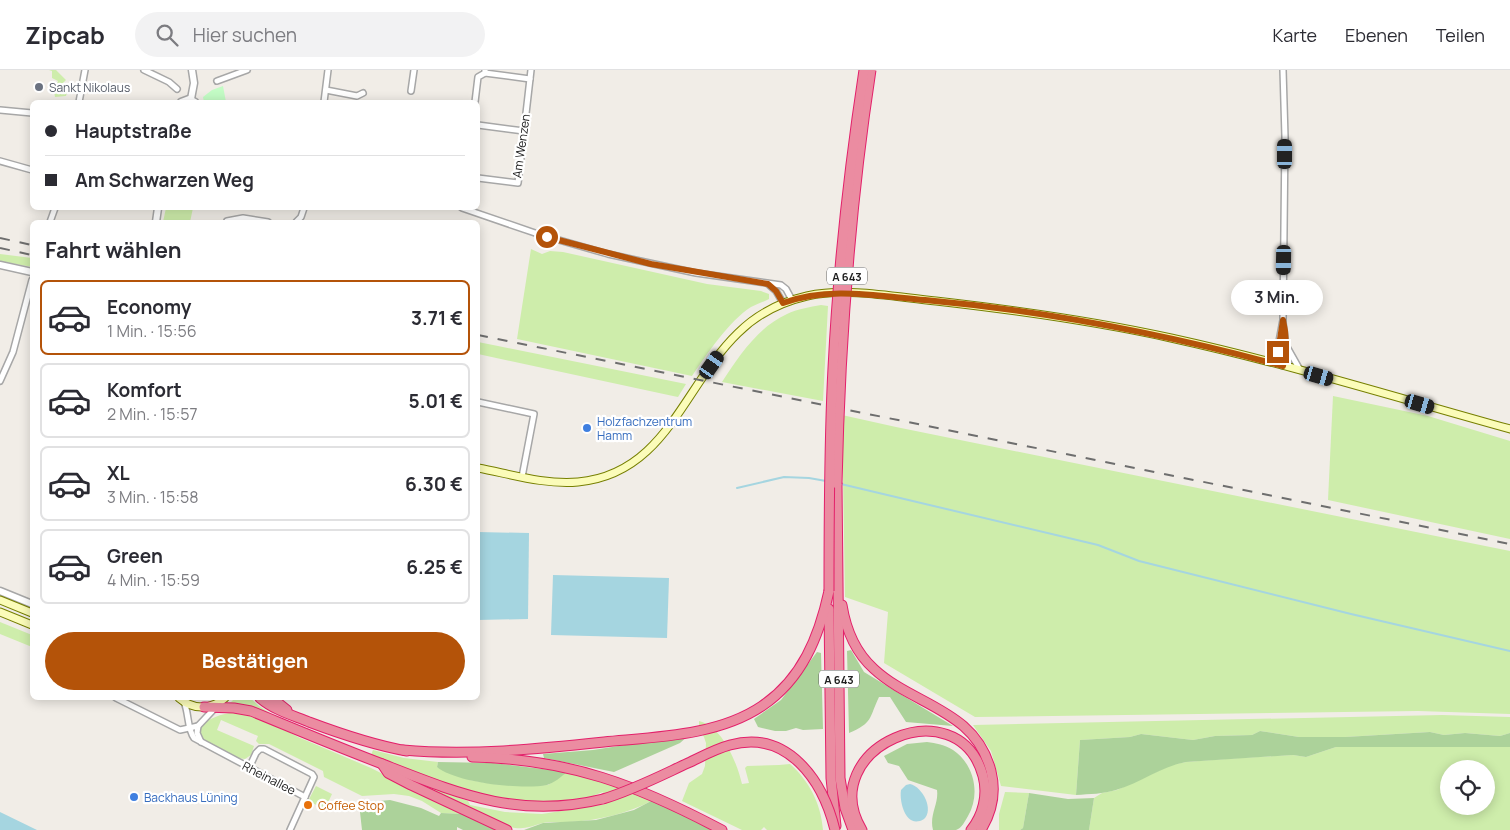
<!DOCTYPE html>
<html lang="de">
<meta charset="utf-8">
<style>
:root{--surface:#fff;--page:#f2f2f3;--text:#2b2b33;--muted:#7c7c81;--line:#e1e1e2;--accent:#b45309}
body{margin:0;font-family:Manrope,sans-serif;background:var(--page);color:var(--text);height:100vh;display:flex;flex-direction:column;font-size:19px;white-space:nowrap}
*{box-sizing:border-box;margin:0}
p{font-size:16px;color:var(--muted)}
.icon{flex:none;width:28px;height:28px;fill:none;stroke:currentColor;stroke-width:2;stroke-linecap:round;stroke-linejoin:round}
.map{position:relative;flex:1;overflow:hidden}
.details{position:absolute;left:30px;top:150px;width:450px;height:480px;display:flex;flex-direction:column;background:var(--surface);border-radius:8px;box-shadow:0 2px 12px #0003}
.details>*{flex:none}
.banner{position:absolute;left:30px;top:30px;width:450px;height:110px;border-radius:8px;box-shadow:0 2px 12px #0003;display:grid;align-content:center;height:110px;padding:0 15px;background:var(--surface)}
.tools{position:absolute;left:1440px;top:690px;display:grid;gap:10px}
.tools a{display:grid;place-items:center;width:55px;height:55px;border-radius:50%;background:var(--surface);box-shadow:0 2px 12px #0003;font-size:25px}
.end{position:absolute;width:22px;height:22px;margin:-11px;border:6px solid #b45309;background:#fff;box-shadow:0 0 0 2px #fff}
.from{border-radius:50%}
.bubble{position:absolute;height:35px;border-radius:18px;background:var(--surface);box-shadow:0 2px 12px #0003;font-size:16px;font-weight:700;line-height:35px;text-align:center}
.car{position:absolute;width:15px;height:30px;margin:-15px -8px;border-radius:6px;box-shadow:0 0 4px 1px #0007;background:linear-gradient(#222 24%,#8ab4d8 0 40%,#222 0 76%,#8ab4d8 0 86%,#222 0)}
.banner b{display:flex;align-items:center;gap:18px;height:48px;font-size:19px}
.banner b+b{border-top:1px solid var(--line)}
.banner i{width:12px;height:12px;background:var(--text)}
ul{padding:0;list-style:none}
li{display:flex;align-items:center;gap:15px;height:75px;margin:0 10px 8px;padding:0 5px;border:2px solid var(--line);border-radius:8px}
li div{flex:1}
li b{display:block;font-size:19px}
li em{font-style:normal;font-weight:700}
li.selected{border-color:var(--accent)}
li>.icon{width:45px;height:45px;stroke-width:1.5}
h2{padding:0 15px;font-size:22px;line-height:60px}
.cta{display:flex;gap:10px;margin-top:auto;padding:10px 15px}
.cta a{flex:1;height:58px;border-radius:30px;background:var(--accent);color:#fff;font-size:20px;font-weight:700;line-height:58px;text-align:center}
header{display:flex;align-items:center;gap:30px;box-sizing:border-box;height:70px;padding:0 25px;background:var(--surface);border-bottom:1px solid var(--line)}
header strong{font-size:24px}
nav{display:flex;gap:28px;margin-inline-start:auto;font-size:18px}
.search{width:350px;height:45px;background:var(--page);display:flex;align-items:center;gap:12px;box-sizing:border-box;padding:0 18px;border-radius:28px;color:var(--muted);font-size:19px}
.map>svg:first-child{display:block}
</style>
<header>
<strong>Zipcab</strong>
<div class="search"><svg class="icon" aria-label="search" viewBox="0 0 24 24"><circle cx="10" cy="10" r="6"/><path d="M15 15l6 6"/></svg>Hier suchen</div>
<nav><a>Karte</a><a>Ebenen</a><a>Teilen</a></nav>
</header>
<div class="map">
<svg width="1510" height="760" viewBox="0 0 1510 760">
<rect width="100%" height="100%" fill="#f1ede7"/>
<!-- grass -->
<g fill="#ceedab" fill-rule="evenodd">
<path d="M49 0H56L66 10 63 13 69 15 66 26 55 27 54 21 58 11 52 8V1Z"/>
<path d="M166 138H193L190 152H163Z"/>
<path d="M531 179 542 184 550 181 563 182 707 214 761 221 769 224V229C763 232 757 234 751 237 729 251 707 284 692 306L517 269Z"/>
<path d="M0 184 32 188V197L0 191Z"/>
<path d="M821 235 828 236 823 331 722 312C739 286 758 257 787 244 797 239 810 237 821 235Z"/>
<path d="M478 272 498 276 686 314 678 327 673 326 478 284Z"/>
<path d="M1333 326 1428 346 1510 371V469L1328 430Z"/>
<path d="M842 345 896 357 1510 481V644L1418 641 975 647 884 593 888 542 845 527Z"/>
<path d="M0 552 32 565V577L0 564Z"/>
<path d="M235 628H250L259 636 274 646 247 636 229 634Z"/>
<path d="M235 642 243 643 278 656 298 667 371 698 462 744 441 743 422 731 409 726 394 724 362 726 324 707 323 701 269 674H259L256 671 258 666 221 650 217 660 254 676 251 685 245 689 238 688 201 668 200 659C206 648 222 644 235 642Z"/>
<path d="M1442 645 1510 647V663L1500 666 1465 663 1444 665 1430 662 1345 667H1299L1260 661 1252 665 1215 666 1193 670 1141 664 1130 667 1080 670 1076 725 1001 716 991 681 973 655Z"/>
<path d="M699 651C723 657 737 693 742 714L749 713 745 698 747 696 779 695 790 694C809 711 821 733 823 760H767L764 757 761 760H742L682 731 689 713 702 704 705 696 706 673 704 667 699 660Z"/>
<path d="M1336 677H1510V760H1089L1094 728 1102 723 1117 720 1171 695 1186 692 1239 688 1293 685 1306 687ZM1449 699H1486V736H1449Z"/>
<path d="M373 680 404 688 438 692 437 697 470 710 493 714 524 716 548 715 567 702 617 715 653 730C627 744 600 750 570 752 561 753 551 751 543 753 528 757 525 760 509 757L403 707 468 731 470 735 505 742 542 744 606 734V731L603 722 595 725 594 726C569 730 543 734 518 732 472 728 415 702 371 685Z"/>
<path d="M316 716 332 724 325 739 308 731Z"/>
<path d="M1005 722 1029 723 1023 758 1020 760H999V744Z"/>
</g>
<!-- forest -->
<g fill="#acd29a">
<path d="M851 580 864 602 953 656 906 652 890 627H879C869 648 873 653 849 663L847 581Z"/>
<path d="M817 582 821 583 823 659 803 660 796 658 786 661H775L758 657 754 649 781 630Z"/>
<path d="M1260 661 1299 667H1345L1430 662 1444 665 1465 663 1500 666 1510 663V677H1336L1306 687 1293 685 1186 692C1160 697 1140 713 1116 720 1103 724 1090 724 1076 725L1080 670 1130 667 1141 664 1193 670 1215 666 1252 665Z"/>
<path d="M689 665 680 673 614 702 544 688 543 684 593 680Z"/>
<path d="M927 672C936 673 945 675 953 680 974 694 981 724 968 746 965 751 962 758 956 760 949 760 940 760 933 760 929 745 939 734 937 720L908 710 899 696 888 693 884 686 907 674Z"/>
<path d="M438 692 493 693 567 702C561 707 554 713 547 715 523 720 456 713 437 697Z"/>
<path d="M1029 723 1068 729 1094 728 1089 760H1020L1023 758Z"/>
<path d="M390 730 421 738 439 746 441 743 462 744 495 760H463L457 757V760H362L359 733Z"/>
<path d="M653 730 712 760H524L543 753 596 750 634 740Z"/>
</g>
<!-- park -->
<path fill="#c3fcc5" d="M223 16 226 32H204L203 27 212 20Z"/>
<!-- water -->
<g fill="#a5d5e0">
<path d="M478 462 529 463 528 549 478 550Z"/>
<path d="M553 505 669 508 667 568 551 565Z"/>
<path d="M910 714C923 717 934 740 924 749 906 760 899 732 901 720L906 715Z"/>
<path d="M0 742 37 760H0Z"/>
</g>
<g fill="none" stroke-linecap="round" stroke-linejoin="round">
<!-- stream -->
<g stroke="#a5d5e0" stroke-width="2">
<path d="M841 414 1098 475 1139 491 1351 544 1510 581"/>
<path d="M737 418 784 407 809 408 826 411"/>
</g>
<!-- minor casing -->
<g stroke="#a7a7a7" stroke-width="8">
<g id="minor">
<path d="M144 0 169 12 177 19"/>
<path d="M485 3 530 9"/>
<path d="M217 11 247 0"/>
<path d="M326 20 357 26 363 23"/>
<path d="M411 21 414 0"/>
<path d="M79 32 85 0"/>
<path d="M324 32 328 0"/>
<path d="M475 32 478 7 485 3V0"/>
<path d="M0 40 32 43"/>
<path d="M478 55 524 61"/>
<path d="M0 91 32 100"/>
<path d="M478 108 518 113 531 0"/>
<path d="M462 138 538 164 608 184 696 203 781 215 786 219 792 230"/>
<path d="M227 151 243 148 268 152"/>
<path d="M50 152 55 138"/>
<path d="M296 152 301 147 304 138"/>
<path d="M768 214 776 221 783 233"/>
<path d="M1287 277 1300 300"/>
<path d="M1275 293 1283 250 1285 67 1283 0"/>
<path d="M1283 296 1286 276 1283 253"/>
<path d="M0 311 13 282 32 210"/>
<path d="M478 332 534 344 522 407"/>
<path d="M116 628 180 660 198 656 216 637"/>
<path d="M184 632C189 643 187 659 194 668L305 727"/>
<path d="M198 656 197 663 201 672"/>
<path d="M249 698 256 683 260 679H264L312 704 314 707 290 760"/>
</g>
</g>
<!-- tertiary casing -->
<g stroke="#a7a7a7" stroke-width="9">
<g id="tertiary">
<path d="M191 29 194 13 192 0"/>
<path d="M181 32 189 29 195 32"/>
<path d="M156 152 158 138"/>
<path d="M0 195 32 202"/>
<path d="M0 521 32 534"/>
</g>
</g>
<!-- secondary casing -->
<g stroke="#767f00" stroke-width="9">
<g id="secondary">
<path d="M478 398C510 404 545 415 578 412 666 404 684 315 738 263 757 244 781 232 807 226 848 217 895 227 936 231 1015 240 1094 251 1171 268 1285 293 1398 328 1510 359"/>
<path d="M0 530 32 543"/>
<path d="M0 542 32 555"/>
<path d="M179 628C193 640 211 640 225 628"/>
</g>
</g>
<!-- motorway casing -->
<g stroke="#e3206a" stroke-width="11">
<g id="motorway">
<path d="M837 414 840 708 845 738 853 760"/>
<path d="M842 535C846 560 855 582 874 599 914 636 975 639 991 701 996 721 992 742 981 760"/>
<path d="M829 539 831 708 836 756"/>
<path d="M260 628C274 640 292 645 309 652 341 664 373 675 407 681"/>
<path d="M272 628 287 640"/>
<path d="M204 637 234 638 251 641C295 659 340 678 385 695 462 725 520 749 603 729"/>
<path d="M403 680C469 686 538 679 604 672 655 667 718 666 762 636 802 609 819 567 829 521"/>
<path d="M472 687C570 689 637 715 722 760"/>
<path d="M382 694 388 703 411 715 507 760"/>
<path d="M862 760C813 678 958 615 983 706 988 725 983 745 971 760"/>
</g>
</g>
<!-- minor -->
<use href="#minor" stroke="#fff" stroke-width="5"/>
<!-- tertiary -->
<use href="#tertiary" stroke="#fff" stroke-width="6"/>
<!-- secondary -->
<use href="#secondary" stroke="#fbfcb9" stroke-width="7"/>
<!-- motorway -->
<use href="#motorway" stroke="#eb8ca1" stroke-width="9"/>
<!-- rail -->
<g stroke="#6e6e6e" stroke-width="2" stroke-dasharray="10 10" stroke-linecap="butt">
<path d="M0 168 32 175"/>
<path d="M0 178 32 185"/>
<path d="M478 265 1510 474"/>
</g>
<!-- motorway-bridge casing -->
<g stroke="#e3206a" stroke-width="11" stroke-linecap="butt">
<g id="motorway-bridge">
<path d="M837 414C840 275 850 137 871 0"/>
<path d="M829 521C829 447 829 372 833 298 838 198 849 99 864 0"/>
<path d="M603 729C633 720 660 706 688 693 701 687 715 679 730 675 788 659 823 711 835 760"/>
</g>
</g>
<!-- motorway-bridge -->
<use href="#motorway-bridge" stroke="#eb8ca1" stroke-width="9"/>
</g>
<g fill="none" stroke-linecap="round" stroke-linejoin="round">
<!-- route -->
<path stroke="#b45309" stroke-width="6" d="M547 167 651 194 768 214 776 221 783 233C829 216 877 226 925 230 1047 241 1165 264 1283 296 1287 279 1287 266 1283 250L1278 282"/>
</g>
<!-- markers -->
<circle fill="#6b7280" stroke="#fff" stroke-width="2" cx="39" cy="17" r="5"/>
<g fill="#3f7fe0" stroke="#fff" stroke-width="2">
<circle cx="587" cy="358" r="5"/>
<circle cx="134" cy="727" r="5"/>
</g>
<circle fill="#e8710a" stroke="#fff" stroke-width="2" cx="308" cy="735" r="5"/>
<g text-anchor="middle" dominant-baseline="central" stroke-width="4.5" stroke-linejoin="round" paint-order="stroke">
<!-- shield labels -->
<g fill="#fff" stroke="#636363" stroke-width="1">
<rect x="827" y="197.5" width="40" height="17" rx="4"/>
<rect x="819" y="600.5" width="40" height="17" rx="4"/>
</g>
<g font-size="11" font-weight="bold" fill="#202020">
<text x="847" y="206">A 643</text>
<text x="839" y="609">A 643</text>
</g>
<!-- worship labels -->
<g font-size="12" fill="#5b616d" stroke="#fff" text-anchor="start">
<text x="49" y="17">Sankt Nikolaus</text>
</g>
<!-- street labels -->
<g font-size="12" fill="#202020" stroke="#fff">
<text transform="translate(521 76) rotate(-82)">Am Wenzen</text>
<text transform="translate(269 708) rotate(27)">Rheinallee</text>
</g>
<!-- shop labels -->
<g font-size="12" fill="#366cbe" stroke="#fff" text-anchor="start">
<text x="597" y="351">Holzfachzentrum<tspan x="597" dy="14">Hamm</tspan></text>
<text x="144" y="727">Backhaus Lüning</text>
</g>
<!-- food labels -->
<g font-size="12" fill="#c56008" stroke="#fff" text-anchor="start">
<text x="318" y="735">Coffee Stop</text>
</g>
</g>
</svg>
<div class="tools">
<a><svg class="icon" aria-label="locate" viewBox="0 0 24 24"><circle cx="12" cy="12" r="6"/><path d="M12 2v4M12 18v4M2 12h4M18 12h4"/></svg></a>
</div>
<i class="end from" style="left:547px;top:167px"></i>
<i class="end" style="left:1278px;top:282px"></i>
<div class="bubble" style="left:1231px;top:210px;width:92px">3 Min.</div>
<i class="car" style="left:1285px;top:84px;rotate:0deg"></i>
<i class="car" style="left:1284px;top:190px;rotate:181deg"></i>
<i class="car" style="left:712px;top:295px;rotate:35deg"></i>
<i class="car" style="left:1319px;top:306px;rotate:106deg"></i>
<i class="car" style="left:1420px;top:334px;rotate:106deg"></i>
<div class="banner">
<b><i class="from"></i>Hauptstraße</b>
<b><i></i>Am Schwarzen Weg</b>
</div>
<section class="details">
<h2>Fahrt wählen</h2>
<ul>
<li class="selected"><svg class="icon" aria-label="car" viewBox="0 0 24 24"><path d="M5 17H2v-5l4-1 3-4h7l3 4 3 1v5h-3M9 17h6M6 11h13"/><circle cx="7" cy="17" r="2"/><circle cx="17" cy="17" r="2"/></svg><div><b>Economy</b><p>1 Min. · 15:56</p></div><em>3.71 €</em></li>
<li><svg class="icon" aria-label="car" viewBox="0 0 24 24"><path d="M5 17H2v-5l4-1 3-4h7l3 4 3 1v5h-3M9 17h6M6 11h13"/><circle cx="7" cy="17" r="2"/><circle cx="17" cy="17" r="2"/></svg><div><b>Komfort</b><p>2 Min. · 15:57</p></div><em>5.01 €</em></li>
<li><svg class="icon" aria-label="car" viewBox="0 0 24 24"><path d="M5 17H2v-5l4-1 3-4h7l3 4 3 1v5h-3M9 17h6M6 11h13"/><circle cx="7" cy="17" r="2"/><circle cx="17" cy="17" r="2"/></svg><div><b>XL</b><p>3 Min. · 15:58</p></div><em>6.30 €</em></li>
<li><svg class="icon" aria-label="car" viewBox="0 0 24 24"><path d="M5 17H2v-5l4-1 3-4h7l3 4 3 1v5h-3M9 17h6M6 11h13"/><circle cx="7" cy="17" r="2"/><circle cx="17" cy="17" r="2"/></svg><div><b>Green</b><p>4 Min. · 15:59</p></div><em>6.25 €</em></li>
</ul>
<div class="cta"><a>Bestätigen</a></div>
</section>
</div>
